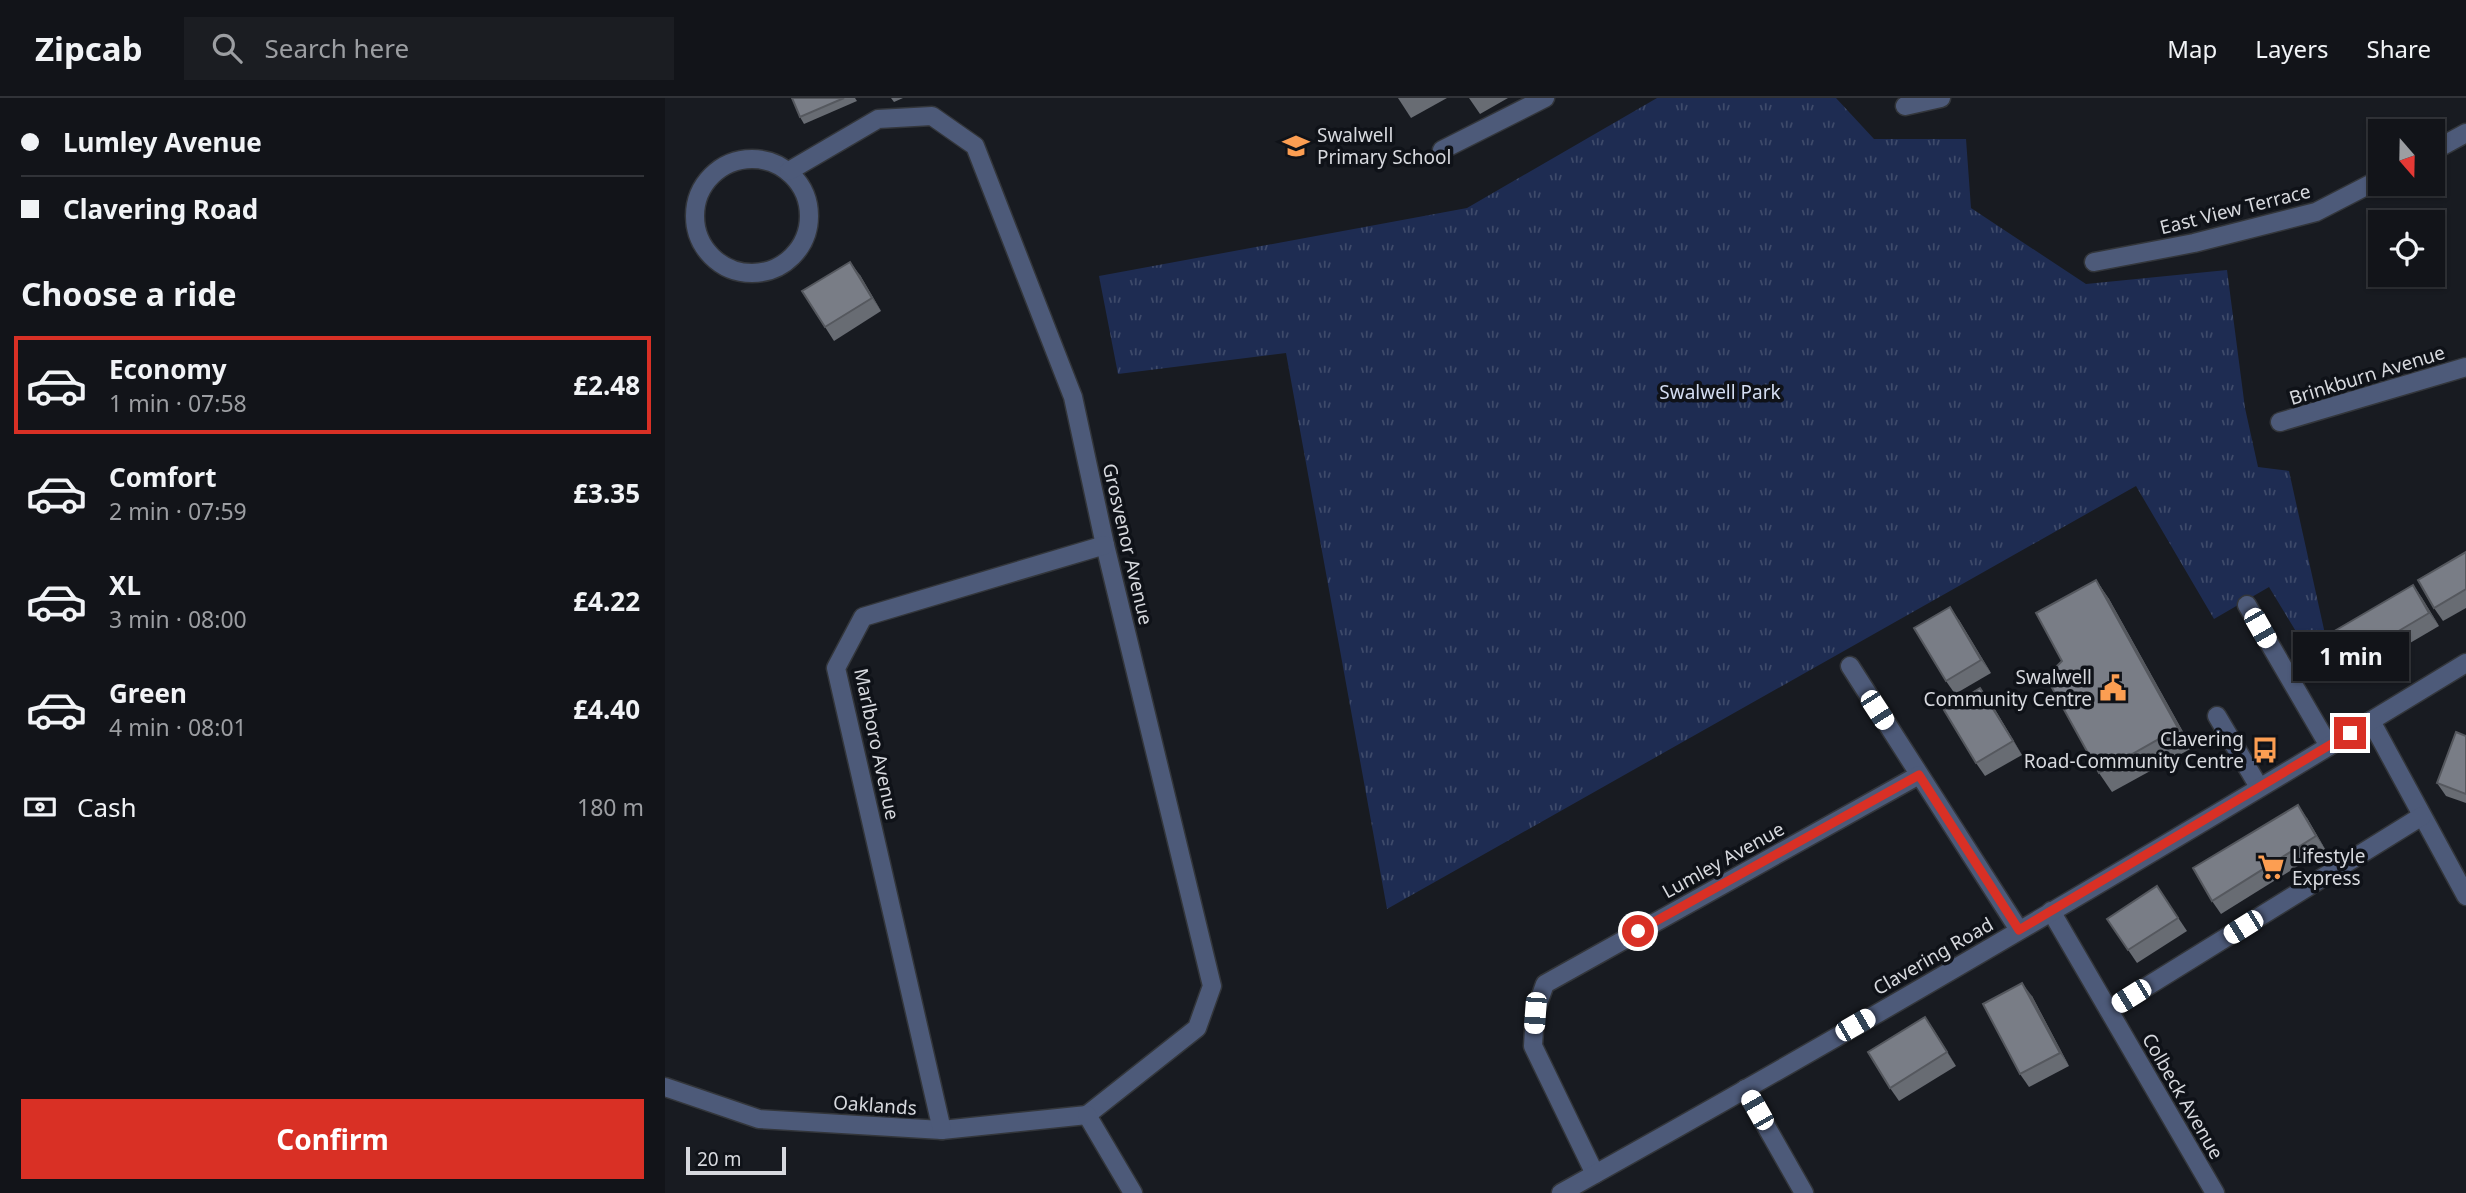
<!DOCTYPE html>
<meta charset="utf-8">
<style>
:root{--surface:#121419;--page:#1b1d22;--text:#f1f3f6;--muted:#9c9ea2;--line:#313338;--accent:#d93025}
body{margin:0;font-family:"Noto Sans",sans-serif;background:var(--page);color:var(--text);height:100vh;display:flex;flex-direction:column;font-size:26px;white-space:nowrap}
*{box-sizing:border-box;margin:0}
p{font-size:23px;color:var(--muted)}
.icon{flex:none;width:38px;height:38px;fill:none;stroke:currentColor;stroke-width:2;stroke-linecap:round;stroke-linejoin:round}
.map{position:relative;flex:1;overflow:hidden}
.drawer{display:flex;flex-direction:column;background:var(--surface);width:665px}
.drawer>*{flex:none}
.guide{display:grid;align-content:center;height:154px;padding:0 21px;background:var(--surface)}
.needle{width:46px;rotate:160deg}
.controls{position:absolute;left:1703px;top:21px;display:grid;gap:14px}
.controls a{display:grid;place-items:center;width:77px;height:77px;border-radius:0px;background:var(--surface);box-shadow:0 2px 5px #0004,0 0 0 2px var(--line);font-size:35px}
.scale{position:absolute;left:21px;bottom:18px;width:100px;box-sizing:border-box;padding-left:7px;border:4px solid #d7d9de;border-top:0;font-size:19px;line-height:24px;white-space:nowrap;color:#d7d9de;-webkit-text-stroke:5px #0f1218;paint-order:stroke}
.end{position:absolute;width:32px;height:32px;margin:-16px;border:9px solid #d93025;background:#fff;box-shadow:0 0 0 4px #fff}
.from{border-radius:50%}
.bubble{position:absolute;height:49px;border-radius:0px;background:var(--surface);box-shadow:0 2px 5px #0004,0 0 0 2px var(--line);font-size:23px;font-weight:700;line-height:49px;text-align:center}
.car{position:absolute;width:21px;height:42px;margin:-21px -10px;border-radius:9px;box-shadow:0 0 5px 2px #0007;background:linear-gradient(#fff 24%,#345 0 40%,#fff 0 76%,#345 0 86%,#fff 0)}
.guide b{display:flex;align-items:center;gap:24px;height:66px;font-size:26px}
.guide b+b{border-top:2px solid var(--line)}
.guide i{width:18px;height:18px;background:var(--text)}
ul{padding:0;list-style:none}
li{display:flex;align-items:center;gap:21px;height:98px;margin:0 14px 10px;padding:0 7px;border:4px solid transparent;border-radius:0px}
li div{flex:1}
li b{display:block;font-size:26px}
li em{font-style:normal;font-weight:700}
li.on{border-color:var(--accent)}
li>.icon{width:63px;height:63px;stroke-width:1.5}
h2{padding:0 21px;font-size:32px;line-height:84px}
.pay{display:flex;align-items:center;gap:18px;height:77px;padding:0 21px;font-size:26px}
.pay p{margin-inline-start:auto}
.primary-button{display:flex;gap:14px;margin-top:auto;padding:14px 21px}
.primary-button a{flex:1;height:80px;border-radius:0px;background:var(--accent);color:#fff;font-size:28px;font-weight:700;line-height:80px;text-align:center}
header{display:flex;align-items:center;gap:42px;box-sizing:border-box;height:98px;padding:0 35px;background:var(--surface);border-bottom:2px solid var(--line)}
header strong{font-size:33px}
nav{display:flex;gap:38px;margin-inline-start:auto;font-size:24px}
.search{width:490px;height:63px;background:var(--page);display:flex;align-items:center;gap:18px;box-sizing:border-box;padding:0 24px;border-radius:0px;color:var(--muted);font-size:26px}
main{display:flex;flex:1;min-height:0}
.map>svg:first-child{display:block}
</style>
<header>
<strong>Zipcab</strong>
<div class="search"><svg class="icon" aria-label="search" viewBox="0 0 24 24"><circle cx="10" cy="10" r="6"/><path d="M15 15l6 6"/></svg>Search here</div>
<nav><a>Map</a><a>Layers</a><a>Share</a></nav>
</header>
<main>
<section class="drawer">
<div class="guide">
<b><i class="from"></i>Lumley Avenue</b>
<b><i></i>Clavering Road</b>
</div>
<h2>Choose a ride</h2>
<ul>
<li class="on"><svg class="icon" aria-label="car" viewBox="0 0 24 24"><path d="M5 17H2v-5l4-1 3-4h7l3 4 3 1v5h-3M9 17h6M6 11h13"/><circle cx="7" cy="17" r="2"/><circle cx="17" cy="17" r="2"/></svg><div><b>Economy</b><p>1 min · 07:58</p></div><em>£2.48</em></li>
<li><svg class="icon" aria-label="car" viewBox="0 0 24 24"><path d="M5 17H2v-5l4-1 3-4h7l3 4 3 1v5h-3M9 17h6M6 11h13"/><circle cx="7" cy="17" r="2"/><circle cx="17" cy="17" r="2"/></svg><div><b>Comfort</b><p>2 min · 07:59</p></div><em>£3.35</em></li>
<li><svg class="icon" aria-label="car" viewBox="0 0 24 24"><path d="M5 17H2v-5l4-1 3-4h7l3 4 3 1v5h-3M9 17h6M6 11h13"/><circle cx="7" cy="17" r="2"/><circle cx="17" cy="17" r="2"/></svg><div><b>XL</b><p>3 min · 08:00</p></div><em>£4.22</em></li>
<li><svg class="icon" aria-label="car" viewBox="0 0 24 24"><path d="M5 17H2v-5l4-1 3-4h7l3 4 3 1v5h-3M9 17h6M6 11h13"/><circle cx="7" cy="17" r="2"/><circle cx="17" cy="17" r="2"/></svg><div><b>Green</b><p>4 min · 08:01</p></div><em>£4.40</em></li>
</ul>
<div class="pay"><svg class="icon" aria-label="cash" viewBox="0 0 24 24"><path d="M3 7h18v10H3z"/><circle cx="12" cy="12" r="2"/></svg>Cash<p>180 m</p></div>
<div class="primary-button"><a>Confirm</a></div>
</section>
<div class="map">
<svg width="1801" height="1095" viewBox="0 0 1801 1095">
<defs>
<pattern id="park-tufts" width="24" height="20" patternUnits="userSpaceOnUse" patternTransform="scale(1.75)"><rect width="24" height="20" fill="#1e2c52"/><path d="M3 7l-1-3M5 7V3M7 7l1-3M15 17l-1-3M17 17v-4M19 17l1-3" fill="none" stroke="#3e4a6a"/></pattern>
</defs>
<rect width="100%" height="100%" fill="#181b21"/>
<!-- park -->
<path fill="url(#park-tufts)" d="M992 0H1171L1209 41H1301L1306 110 1421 186 1562 172 1580 310 1593 369 1624 373 1660 536 1638 545 1604 489 1549 521 1471 388 722 811 621 255 453 276 434 178 802 110Z"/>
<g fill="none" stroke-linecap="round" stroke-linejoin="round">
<!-- minor casing -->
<g stroke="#33363b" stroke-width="21">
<g id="minor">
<path d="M1240 8 1276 0"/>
<path d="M777 52 880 0"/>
<path d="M1768 53 1801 35"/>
<circle cx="87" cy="118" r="57"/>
<path d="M124 73 213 21 267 18 310 48 408 299 440 447 547 888 532 930 422 1017"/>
<path d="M1429 164 1529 145 1651 114 1715 81"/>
<path d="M1615 324 1801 269"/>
<path d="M1582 507 1664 648"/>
<path d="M1185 568 1354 832"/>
<path d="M1552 618 1594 689"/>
<path d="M1706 623 1801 798"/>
<path d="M1386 813 1550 1095"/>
<path d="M1444 912 1757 718"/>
<path d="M0 989 94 1021 277 1032 422 1017"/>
<path d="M1080 991 1139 1095"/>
<path d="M422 1017 468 1095"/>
<path d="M277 1032 171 570 198 519 440 447"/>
<path d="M930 1076 868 948 870 914 880 886 1254 677"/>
<path d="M896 1095C1202 925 1503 747 1801 565"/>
</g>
</g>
<!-- minor -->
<use href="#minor" stroke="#4d5a79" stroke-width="18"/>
</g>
<!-- wall -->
<g fill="#686c73">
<path d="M127 0H190L192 3 139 26 135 19Z"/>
<path d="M226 0H238L229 4Z"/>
<path d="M733 0H782L746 20Z"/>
<path d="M804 0H843L815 16Z"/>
<path d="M195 177 216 213 169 243 160 229Z"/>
<path d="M1801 454V510L1778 523 1769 510Z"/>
<path d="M1431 482 1444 501 1527 650 1447 694 1434 675 1397 563Z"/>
<path d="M1748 487 1757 500 1774 528 1692 576 1683 563Z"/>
<path d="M1294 522 1326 575 1290 596 1281 583Z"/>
<path d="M1315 590 1325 603 1357 657 1320 678 1311 665Z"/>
<path d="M1801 638V705L1781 698 1772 685Z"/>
<path d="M1642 720 1660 751 1556 816 1547 803Z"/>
<path d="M1492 788 1522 833 1472 865 1442 821Z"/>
<path d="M1367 898 1404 968 1364 989 1355 976Z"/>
<path d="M1260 919 1291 968 1234 1003 1225 990Z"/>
</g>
<!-- shaded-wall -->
<g fill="#55585e">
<path d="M185 164 195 177 216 213 207 200Z"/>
<path d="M1431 482 1444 501 1527 650 1513 630Z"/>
<path d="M1748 487 1757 500 1774 528 1764 515Z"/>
<path d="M1285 509 1294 522 1326 575 1316 562Z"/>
<path d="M1315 590 1325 603 1357 657 1348 643Z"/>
<path d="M1633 707 1642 720 1660 751 1651 738Z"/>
<path d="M1357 885 1367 898 1404 968 1395 955Z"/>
<path d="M1260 919 1269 932 1291 968 1282 954Z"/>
</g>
<!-- building -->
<g fill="#797d86" stroke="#55585e" stroke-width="2">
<path d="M127 0H179L135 19Z"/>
<path d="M185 164 207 200 160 229 137 193Z"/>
<path d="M1801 454V491L1769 510 1753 482Z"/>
<path d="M1431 482 1513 630 1434 675 1381 579 1397 563 1371 515Z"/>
<path d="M1748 487 1764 515 1683 563 1666 535Z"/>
<path d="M1285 509 1316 562 1281 583 1249 530Z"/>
<path d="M1315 590 1348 643 1311 665 1279 612Z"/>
<path d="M1791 634 1801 638V696L1772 685Z"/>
<path d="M1633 707 1651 738 1547 803 1528 770Z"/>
<path d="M1492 788 1513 820 1463 852 1442 821Z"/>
<path d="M1357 885 1395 955 1355 976 1318 906Z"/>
<path d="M1260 919 1282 954 1225 990 1203 954Z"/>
</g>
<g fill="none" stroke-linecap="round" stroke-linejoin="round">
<!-- route -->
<path stroke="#d93025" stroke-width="9" d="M973 833 1254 677 1354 832 1685 635"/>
</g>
<!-- icons -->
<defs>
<g id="school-bare" transform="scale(2.1)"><path d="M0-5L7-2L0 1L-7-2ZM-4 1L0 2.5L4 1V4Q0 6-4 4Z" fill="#fc9e52" stroke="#0f1218" stroke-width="2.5" paint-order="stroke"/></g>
<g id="civic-bare" transform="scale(2.1)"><path d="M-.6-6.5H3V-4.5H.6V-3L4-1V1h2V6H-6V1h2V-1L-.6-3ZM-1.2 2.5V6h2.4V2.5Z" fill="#fc9e52" stroke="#0f1218" stroke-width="2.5" paint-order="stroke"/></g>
<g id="bus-bare" transform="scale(2.1)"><path d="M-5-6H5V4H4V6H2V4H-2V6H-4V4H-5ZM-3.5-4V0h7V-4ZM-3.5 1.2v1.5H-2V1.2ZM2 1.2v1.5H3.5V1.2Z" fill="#fc9e52" stroke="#0f1218" stroke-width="2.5" paint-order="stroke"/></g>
<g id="supermarket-bare" transform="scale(2.1)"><path d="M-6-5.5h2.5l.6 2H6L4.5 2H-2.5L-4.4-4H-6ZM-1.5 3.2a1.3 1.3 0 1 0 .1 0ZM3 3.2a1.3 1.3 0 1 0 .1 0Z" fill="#fc9e52" stroke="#0f1218" stroke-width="2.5" paint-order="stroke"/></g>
</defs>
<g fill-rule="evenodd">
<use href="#school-bare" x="631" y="48"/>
<use href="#civic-bare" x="1448" y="590"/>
<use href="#bus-bare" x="1600" y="652"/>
<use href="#supermarket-bare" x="1606" y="769"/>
</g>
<g text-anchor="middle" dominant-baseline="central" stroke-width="7" stroke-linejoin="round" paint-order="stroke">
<!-- poi labels -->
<g font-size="19" fill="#d7d9de" stroke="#0f1218" text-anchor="start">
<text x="652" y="37">Swalwell<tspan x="652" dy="22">Primary School</tspan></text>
<text x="1427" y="579" text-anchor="end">Swalwell<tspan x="1427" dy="22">Community Centre</tspan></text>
<text x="1579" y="641" text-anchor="end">Clavering<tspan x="1579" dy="22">Road-Community Centre</tspan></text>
<text x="1627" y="758">Lifestyle<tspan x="1627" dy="22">Express</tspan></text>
</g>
<!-- street labels -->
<g font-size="19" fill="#d7d9de" stroke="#0f1218">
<text transform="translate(1570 111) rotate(-14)">East View Terrace</text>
<text transform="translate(1702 277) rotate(-17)">Brinkburn Avenue</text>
<text transform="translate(463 446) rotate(77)">Grosvenor Avenue</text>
<text transform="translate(212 646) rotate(78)">Marlboro Avenue</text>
<text transform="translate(1058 762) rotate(-29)">Lumley Avenue</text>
<text transform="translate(1268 858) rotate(-30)">Clavering Road</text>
<text transform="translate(1518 998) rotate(60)">Colbeck Avenue</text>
<text transform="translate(210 1007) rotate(4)">Oaklands</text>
</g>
<!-- park labels -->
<g font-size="19" fill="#d4ddf1" stroke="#0f1218">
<text x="1055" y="294">Swalwell Park</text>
</g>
</g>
</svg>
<div class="controls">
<a><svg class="needle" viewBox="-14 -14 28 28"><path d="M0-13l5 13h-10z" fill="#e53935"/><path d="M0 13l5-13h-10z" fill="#9c9ea2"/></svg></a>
<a><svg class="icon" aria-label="locate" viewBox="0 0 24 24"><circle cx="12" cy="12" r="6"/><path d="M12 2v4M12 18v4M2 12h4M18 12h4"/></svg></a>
</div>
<div class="scale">20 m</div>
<i class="end from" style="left:973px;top:833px"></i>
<i class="end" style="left:1685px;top:635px"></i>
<div class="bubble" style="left:1628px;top:534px;width:116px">1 min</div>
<i class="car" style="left:1595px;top:530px;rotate:150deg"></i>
<i class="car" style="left:1212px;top:612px;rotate:147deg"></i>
<i class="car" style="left:1578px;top:829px;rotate:238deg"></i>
<i class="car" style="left:1466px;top:898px;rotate:238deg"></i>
<i class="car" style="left:870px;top:915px;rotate:184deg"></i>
<i class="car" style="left:1190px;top:927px;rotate:60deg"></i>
<i class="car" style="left:1092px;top:1012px;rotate:330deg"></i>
</div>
</main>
